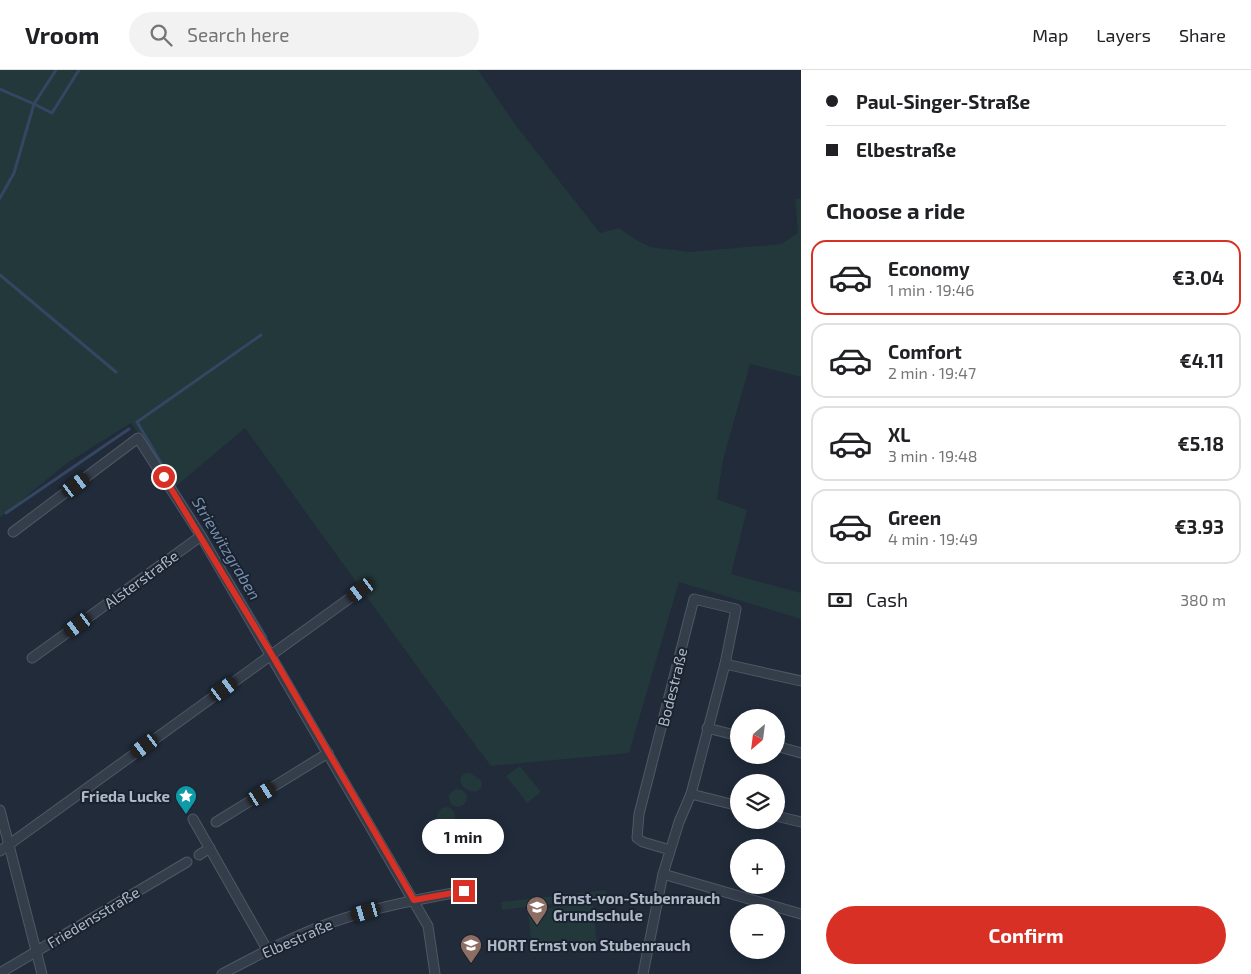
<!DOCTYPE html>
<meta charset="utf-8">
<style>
:root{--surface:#fff;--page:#f2f2f2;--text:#202124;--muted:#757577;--line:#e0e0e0;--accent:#d93025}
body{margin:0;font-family:"Exo 2",sans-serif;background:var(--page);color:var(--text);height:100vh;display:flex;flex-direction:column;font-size:19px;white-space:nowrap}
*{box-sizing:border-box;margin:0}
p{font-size:16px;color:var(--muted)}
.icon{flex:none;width:28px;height:28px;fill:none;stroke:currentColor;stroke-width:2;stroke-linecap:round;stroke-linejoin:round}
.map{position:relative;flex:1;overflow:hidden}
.panel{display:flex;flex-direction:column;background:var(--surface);width:450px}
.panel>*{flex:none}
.guide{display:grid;align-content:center;height:110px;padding:0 25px;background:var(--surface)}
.needle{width:32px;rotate:208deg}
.fabs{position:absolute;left:730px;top:639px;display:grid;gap:10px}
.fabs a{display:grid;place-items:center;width:55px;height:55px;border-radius:50%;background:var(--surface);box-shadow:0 2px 12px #0003;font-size:25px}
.end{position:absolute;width:22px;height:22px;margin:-11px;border:6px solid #d93025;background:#fff;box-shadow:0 0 0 2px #fff}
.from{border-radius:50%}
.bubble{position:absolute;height:35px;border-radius:18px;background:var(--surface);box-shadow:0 2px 12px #0003;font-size:16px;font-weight:700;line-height:35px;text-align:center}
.car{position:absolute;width:15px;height:30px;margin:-15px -8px;border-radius:6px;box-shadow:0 0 4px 1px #0007;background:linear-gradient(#222 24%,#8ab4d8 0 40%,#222 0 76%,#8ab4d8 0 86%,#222 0)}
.guide b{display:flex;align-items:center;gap:18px;height:48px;font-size:19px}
.guide b+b{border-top:1px solid var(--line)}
.guide i{width:12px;height:12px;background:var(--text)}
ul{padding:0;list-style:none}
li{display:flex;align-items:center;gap:15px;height:75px;margin:0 10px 8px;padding:0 15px;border:2px solid var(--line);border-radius:15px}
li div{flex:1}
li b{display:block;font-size:19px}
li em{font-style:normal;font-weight:700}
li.current{border-color:var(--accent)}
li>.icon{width:45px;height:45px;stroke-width:1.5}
h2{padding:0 25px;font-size:22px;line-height:60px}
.pay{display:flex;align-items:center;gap:12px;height:55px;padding:0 25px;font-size:19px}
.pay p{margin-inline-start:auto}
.button{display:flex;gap:10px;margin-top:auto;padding:10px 25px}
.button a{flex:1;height:58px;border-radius:30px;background:var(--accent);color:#fff;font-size:20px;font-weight:700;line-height:58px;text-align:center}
header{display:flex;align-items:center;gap:30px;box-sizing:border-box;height:70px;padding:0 25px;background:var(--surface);border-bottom:1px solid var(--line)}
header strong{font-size:24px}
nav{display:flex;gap:28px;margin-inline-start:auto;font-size:18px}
.search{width:350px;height:45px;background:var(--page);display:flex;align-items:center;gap:12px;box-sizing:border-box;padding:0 18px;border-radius:28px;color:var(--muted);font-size:19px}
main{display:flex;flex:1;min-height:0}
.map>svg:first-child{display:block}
</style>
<header>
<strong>Vroom</strong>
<div class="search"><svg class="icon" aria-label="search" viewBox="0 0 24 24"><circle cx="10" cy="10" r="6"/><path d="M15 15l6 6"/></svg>Search here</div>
<nav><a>Map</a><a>Layers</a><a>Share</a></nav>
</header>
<main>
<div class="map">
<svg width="801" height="904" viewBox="0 0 801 904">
<rect width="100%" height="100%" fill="#212b3a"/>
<!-- green -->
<g fill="#23383b">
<path d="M0 0H478L514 53 600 163 619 158 635 169 650 177 690 182 781 174 798 163 795 129H801V307L750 294 723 390 717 429 747 440 731 504 801 523V549L679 512 629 683 491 696 442 631 245 358 175 417 131 353 67 393 0 448Z"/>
<path d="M520 696 541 722 527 733 506 706Z"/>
<path d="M465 703H470L481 710 482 717C475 725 469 721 462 716L460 708Z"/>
<circle cx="458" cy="728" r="9"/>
<circle cx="446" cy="746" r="9"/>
<path d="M606 820 607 828 502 840 501 832Z"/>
<path d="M593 833 597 873 532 880 528 840Z"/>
</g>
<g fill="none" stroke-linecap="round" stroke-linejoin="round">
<!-- stream -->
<g stroke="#344661" stroke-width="3">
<path d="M56 0 34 34 52 43 79 0"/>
<path d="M0 19 34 34 14 103 0 128"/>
<path d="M0 205 116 302"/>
<path d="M6 443 129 359"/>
<path d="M207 468 175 417 137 352 261 265"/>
<path d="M228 504 266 567"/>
</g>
<!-- minor casing -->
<g stroke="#4f5865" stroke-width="11">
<g id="minor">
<path d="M13 462 138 368 201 466 428 856 435 904"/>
<path d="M32 588 201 466"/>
<path d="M725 594 801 611"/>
<path d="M707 658 739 666"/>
<path d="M776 676 801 683"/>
<path d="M691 724 739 736"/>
<path d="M0 740 42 904"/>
<path d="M776 746 801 752"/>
<path d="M193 749 268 881"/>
<path d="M216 752 328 683"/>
<path d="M0 781 361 520"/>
<path d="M199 785 210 778"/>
<path d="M663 804 801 844"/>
<path d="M0 903 187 792"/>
<path d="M222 904C258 885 295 865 333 852 376 837 420 829 464 821"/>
<path d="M643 904 663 804 679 752 691 724 725 594 736 539 694 529 639 744 637 768 643 772 670 780"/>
</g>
</g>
<!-- minor -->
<use href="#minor" stroke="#343d4a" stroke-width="9"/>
</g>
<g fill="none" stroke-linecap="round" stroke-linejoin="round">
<!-- route -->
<path stroke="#d93025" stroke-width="6" d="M164 407 272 585 414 830 464 821"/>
</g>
<!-- icons -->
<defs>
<g id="sight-pin" transform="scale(1.125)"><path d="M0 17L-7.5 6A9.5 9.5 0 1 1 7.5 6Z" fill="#0f9aa8" stroke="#1a222f"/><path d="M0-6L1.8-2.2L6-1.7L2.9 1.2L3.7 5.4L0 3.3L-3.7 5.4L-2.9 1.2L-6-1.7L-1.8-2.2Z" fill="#fff"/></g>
<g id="school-pin" transform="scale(1.125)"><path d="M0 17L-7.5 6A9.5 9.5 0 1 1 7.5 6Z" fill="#8d6e63" stroke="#1a222f"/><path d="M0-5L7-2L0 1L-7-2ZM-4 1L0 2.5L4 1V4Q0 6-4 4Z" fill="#fff"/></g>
</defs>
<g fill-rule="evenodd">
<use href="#sight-pin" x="186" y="726"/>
<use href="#school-pin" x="537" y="837"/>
<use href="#school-pin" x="471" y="875"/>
</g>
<g text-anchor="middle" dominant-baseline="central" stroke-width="4" stroke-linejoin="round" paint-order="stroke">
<!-- street labels -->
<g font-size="15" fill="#afb8c6" stroke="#1a222f">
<text transform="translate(141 509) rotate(-36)">Alsterstraße</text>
<text transform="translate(672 617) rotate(-76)">Bodestraße</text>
<text transform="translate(93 847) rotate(-31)">Friedensstraße</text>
<text transform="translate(297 868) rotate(-24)">Elbestraße</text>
</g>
<!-- poi labels -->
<g font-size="15" font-weight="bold" fill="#afb8c6" stroke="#1a222f" text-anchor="start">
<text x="170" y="726" text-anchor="end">Frieda Lucke</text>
<text x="553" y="828">Ernst-von-Stubenrauch<tspan x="553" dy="17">Grundschule</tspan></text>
<text x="487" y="875">HORT Ernst von Stubenrauch</text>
</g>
<!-- water labels -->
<g font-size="16" font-style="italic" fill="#768eaf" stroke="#1a222f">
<text transform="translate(227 478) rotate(59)">Striewitzgraben</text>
</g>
</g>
</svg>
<div class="fabs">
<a><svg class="needle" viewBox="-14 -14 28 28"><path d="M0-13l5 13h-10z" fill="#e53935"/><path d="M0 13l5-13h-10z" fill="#757577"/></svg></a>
<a><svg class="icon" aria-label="layers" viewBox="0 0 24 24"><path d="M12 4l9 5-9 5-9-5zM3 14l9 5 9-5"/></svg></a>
<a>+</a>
<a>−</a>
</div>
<i class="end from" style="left:164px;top:407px"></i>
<i class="end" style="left:464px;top:821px"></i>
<div class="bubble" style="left:422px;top:749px;width:82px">1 min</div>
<i class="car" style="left:76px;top:415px;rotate:53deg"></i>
<i class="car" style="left:361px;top:520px;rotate:234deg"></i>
<i class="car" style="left:78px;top:555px;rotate:234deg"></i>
<i class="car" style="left:224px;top:619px;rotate:54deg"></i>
<i class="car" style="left:145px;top:676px;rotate:234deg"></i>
<i class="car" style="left:262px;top:724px;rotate:58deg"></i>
<i class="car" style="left:366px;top:842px;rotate:254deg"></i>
</div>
<section class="panel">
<div class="guide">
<b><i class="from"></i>Paul-Singer-Straße</b>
<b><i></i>Elbestraße</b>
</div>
<h2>Choose a ride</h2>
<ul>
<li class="current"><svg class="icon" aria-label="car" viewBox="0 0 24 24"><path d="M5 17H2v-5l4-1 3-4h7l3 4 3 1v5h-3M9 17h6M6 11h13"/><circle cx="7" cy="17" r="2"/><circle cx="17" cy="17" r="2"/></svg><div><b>Economy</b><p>1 min · 19:46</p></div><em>€3.04</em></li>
<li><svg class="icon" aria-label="car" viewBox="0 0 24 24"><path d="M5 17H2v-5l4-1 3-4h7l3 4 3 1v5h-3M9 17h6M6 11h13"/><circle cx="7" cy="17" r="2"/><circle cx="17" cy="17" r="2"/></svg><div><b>Comfort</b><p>2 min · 19:47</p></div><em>€4.11</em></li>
<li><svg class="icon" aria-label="car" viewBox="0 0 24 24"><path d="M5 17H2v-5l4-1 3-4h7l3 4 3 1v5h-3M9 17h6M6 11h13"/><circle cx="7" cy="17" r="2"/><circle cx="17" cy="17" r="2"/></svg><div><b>XL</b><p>3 min · 19:48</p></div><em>€5.18</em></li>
<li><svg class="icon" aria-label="car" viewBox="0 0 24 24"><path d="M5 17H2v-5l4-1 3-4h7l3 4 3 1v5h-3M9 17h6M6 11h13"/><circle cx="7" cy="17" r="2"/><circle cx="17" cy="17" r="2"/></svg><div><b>Green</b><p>4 min · 19:49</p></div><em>€3.93</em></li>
</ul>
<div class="pay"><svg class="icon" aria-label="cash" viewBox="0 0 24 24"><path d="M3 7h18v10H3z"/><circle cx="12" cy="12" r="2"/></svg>Cash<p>380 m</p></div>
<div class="button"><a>Confirm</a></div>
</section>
</main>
